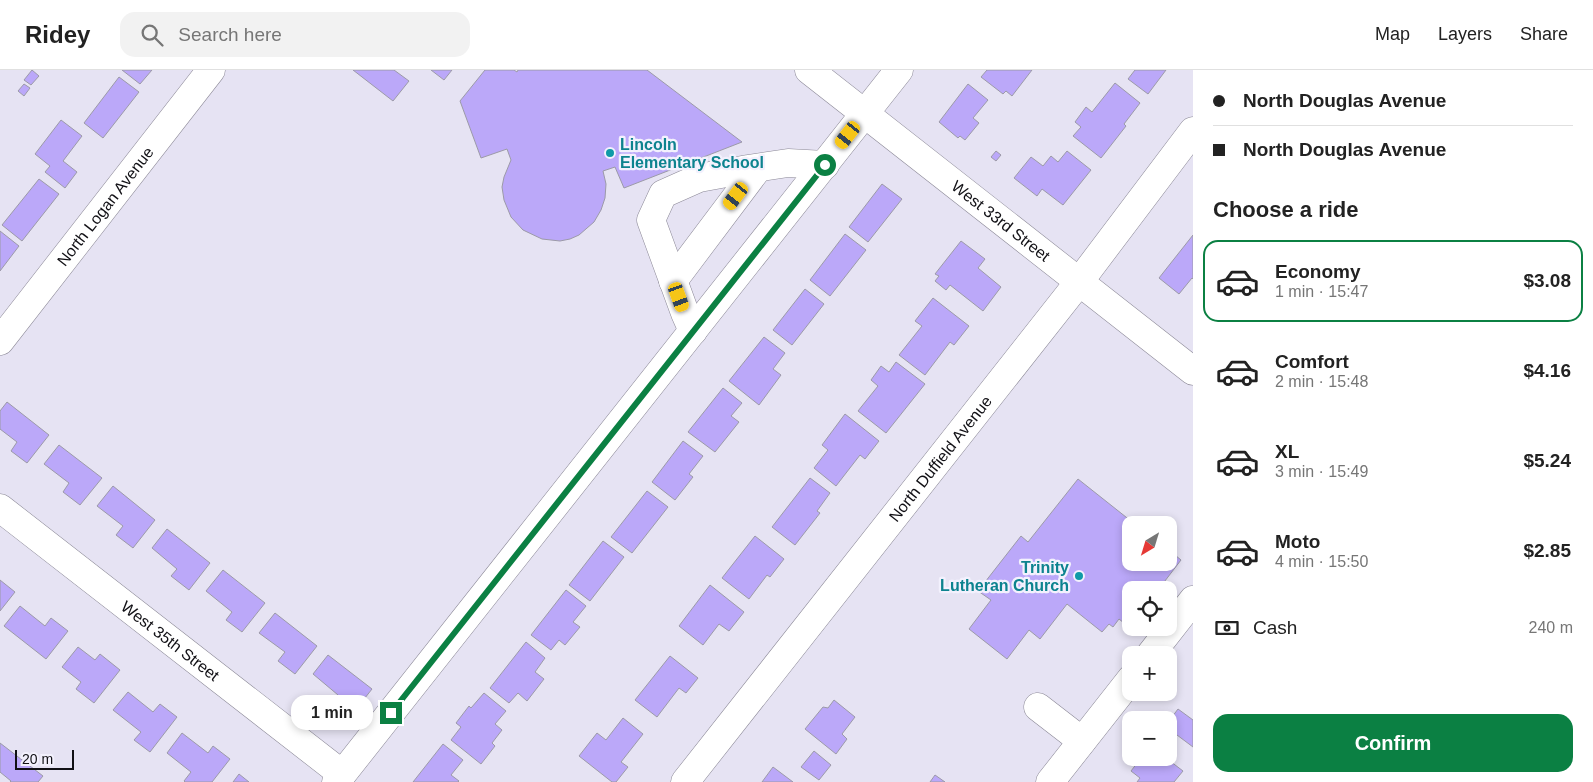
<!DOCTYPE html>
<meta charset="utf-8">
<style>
:root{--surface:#fff;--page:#f2f2f2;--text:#222;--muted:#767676;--line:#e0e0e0;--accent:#0b8043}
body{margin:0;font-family:Arial,sans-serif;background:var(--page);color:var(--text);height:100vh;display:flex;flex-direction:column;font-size:19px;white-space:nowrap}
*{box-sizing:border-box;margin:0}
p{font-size:16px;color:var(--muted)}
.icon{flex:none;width:28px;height:28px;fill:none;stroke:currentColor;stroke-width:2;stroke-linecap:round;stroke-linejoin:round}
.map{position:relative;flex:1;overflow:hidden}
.side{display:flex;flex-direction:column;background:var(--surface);width:400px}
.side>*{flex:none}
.banner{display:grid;align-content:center;height:110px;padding:0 20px;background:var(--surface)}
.needle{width:32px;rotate:218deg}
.buttons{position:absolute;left:1122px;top:446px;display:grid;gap:10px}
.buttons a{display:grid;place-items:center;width:55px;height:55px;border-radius:10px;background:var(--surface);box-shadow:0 2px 8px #0003;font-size:25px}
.scale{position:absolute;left:15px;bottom:12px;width:59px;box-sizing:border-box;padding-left:5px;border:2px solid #111015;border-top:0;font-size:14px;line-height:18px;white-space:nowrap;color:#111015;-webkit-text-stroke:4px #f3f1fd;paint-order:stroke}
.end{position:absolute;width:22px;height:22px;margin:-11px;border:6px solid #0b8043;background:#fff;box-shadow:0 0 0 2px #fff}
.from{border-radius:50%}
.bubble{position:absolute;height:35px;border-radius:15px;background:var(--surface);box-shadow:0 2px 8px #0003;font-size:16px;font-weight:700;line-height:35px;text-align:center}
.car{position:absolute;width:15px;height:30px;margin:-15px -8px;border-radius:6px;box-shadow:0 0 4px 1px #0007;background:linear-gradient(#f5c518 24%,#345 0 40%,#f5c518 0 76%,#345 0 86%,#f5c518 0)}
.banner b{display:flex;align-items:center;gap:18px;height:48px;font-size:19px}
.banner b+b{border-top:1px solid var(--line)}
.banner i{width:12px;height:12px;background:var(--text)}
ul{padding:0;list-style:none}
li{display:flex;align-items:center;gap:15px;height:82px;margin:0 10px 8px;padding:0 10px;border:2px solid transparent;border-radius:15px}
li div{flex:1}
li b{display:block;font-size:19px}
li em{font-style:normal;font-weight:700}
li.active{border-color:var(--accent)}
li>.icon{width:45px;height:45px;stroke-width:1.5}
h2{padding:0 20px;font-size:22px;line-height:60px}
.pay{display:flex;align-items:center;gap:12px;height:55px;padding:0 20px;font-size:19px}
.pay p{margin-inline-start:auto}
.action{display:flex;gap:10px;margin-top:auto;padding:10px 20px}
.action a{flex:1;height:58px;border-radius:15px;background:var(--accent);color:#fff;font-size:20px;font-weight:700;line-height:58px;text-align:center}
header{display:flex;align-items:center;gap:30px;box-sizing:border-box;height:70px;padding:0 25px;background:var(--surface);border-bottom:1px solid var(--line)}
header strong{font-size:24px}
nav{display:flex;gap:28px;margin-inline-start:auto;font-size:18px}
.search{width:350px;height:45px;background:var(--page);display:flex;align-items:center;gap:12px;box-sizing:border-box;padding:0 18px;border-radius:15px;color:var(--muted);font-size:19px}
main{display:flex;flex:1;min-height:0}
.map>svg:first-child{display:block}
</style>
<header>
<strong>Ridey</strong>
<div class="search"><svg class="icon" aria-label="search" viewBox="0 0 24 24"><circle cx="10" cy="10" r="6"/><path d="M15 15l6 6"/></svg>Search here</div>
<nav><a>Map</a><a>Layers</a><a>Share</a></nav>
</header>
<main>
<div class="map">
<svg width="1193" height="712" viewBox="0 0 1193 712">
<rect width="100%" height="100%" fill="#e6e3f3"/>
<!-- building -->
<g fill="#bba8f9" stroke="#9c9aa8">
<path d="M32 0 39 6 31 15 24 10Z"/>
<path d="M122 0H152L140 14Z"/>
<path d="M353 0H394L409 11 393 31Z"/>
<path d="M431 0H452L444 10Z"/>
<path d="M485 0H514L517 2 518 0H647L742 72 624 118 615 97 603 101 606 114 605 128 601 140 594 152 579 165 570 169 560 171 542 169 523 160 511 147 504 130 502 117 504 107 511 90 507 79 481 88 460 31Z"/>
<path d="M987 0H1032L1012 26 1006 21 1003 24 981 7Z"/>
<path d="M1135 0H1166L1148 24 1128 9Z"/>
<path d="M119 7 139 22 103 68 84 53Z"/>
<path d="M1115 13 1140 33 1124 54 1126 56 1101 88 1073 66 1081 57 1075 52 1086 37 1092 42Z"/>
<path d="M24 14 30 18 24 26 18 21Z"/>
<path d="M968 14 988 30 973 48 979 53 965 70 960 66 958 68 939 52Z"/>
<path d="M61 50 82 66 63 91 77 102 65 118 45 102 50 96 35 84Z"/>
<path d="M996 81 1001 85 996 91 991 87Z"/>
<path d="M1067 81 1091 100 1063 135 1042 119 1037 126 1014 108 1031 87 1043 96 1051 86 1058 92Z"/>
<path d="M39 109 59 124 22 171 2 155Z"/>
<path d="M882 114 902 129 868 172 849 157Z"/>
<path d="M0 161 19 176 0 201Z"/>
<path d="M845 164 866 180 830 226 810 210Z"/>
<path d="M1193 165V209L1192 208 1179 224 1159 208Z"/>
<path d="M961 171 985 189 978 198 1001 217 983 241 950 215 946 220 935 211 939 206 935 204Z"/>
<path d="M805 219 824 234 792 275 773 260Z"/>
<path d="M933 228 969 256 954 275 950 272 925 305 899 285 922 256 915 251Z"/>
<path d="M764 267 785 283 773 299 781 305 759 335 729 311Z"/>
<path d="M896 292 925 314 886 363 858 341 878 316 871 310 881 296 889 302Z"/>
<path d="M723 318 742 333 731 346 739 352 715 382 688 362Z"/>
<path d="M7 332 49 365 27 393 11 381 17 372 0 359V341Z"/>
<path d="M845 344 879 371 865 389 860 385 836 416 814 398 828 380 822 375Z"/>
<path d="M683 371 703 386 689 404 693 407 675 430 652 412Z"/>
<path d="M59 375 102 408 80 435 63 422 69 413 44 394Z"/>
<path d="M810 408 830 423 817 441 820 443 795 475 772 457Z"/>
<path d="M1078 409 1136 455H1131V492H1169V480L1181 490 1158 520H1131V554L1129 557 1119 549 1113 557 1109 554 1102 562 1067 534 1040 569 1029 560 1007 589 969 559 991 530 978 521 1021 466 1028 472Z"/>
<path d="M113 416 155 450 133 478 116 465 123 456 97 436Z"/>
<path d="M647 421 668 437 632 483 611 467Z"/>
<path d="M167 459 210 493 189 520 171 506 177 499 152 478Z"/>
<path d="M755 466 784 489 770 507 767 505 749 529 722 508Z"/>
<path d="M603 471 624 487 590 531 569 515Z"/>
<path d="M223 500 265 533 242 562 226 550 232 542 206 521Z"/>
<path d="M0 510 15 522 0 541Z"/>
<path d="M710 515 744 542 729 561 719 554 703 575 679 556Z"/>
<path d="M566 520 586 536 573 552 580 557 565 575 559 570 551 580 531 565Z"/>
<path d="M20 536 45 556 51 548 68 561 46 589 4 556Z"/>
<path d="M275 543 317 576 295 604 278 591 285 582 259 563Z"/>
<path d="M526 572 545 588 535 602 544 609 527 631 518 623 509 633 490 618Z"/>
<path d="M78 577 95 590 100 584 120 600 94 633 76 619 81 612 62 597Z"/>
<path d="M328 585 372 619 350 647 332 633 338 625 313 604Z"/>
<path d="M670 586 698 608 686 623 679 618 657 647 635 630Z"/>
<path d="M128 622 153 642 160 634 177 647 150 682 134 670 141 662 113 640Z"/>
<path d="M484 623 506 641 495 654 502 660 492 673 495 676 481 694 451 670 461 657 456 653 469 636 471 638Z"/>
<path d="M834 630 855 647 842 664 847 669 836 684 805 659 823 637 828 638Z"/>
<path d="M1178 639 1193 650V677L1169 659V651Z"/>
<path d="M623 648 643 664 621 692 628 697 616 712H612L579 686 597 663 606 670Z"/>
<path d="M182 663 208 683 213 676 230 689 212 712H185L184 711 191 702 167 683Z"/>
<path d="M0 673 43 706 38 712H10L11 711 0 702Z"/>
<path d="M443 674 463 690 451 705 459 711 458 712H413Z"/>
<path d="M814 681 831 695 819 710 801 697Z"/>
<path d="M1141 688H1166L1183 701 1174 712H1137L1140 708 1131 701Z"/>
<path d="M773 697 793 712H762Z"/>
<path d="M239 704 249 712H233Z"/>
<path d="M935 705 945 712H930Z"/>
</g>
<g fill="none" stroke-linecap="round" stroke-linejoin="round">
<!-- minor casing -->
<g stroke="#8b8896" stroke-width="29">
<g id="minor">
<path id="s1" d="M809 0 1193 301"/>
<path d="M673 211 758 98"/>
<path d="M693 261 685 243 651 150 663 124 699 108 748 99 788 93 825 95"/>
<path id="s2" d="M0 271 211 0"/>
<path id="s3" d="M0 438 342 704"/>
<path d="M1150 585 1193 530"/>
<path d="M1038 637 1082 671"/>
<path d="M336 712 899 0"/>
<path id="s4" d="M685 712 1079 212 1193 61"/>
<path d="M1050 712 1131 609"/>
</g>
</g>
<!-- minor -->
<use href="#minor" stroke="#fff" stroke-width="28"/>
</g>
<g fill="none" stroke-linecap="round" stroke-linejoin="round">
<!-- route -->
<path stroke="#0b8043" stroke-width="6" d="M391 643 825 95"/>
</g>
<!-- markers -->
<g fill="#0f9aa8" stroke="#f3f1fd" stroke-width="2">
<circle cx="610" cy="83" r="5"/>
<circle cx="1079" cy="506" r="5"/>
</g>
<g text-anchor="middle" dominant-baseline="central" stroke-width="4.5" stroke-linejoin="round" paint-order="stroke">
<!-- culture labels -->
<g font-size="16" font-weight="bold" fill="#0d838f" stroke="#f3f1fd" text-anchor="start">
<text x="620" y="74">Lincoln<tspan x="620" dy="18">Elementary School</tspan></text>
<text x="1069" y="497" text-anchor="end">Trinity<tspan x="1069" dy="18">Lutheran Church</tspan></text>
</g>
<!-- street labels -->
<g font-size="16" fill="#111015" stroke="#f3f1fd">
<text stroke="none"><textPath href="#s2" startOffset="171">North Logan Avenue</textPath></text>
<text stroke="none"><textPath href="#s1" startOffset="244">West 33rd Street</textPath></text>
<text stroke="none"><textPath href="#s4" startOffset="412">North Duffield Avenue</textPath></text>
<text stroke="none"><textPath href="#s3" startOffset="216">West 35th Street</textPath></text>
</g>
</g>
</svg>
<div class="buttons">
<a><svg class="needle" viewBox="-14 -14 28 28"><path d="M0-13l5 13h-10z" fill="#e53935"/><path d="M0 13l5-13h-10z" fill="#767676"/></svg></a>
<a><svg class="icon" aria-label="locate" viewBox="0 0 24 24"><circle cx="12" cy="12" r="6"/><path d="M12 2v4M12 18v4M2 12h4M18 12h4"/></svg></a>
<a>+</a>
<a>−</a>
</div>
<div class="scale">20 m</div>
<i class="end from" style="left:825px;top:95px"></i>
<i class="end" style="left:391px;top:643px"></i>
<div class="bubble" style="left:291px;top:625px;width:82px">1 min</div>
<i class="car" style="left:848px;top:65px;rotate:218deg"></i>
<i class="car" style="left:736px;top:126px;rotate:217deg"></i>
<i class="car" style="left:679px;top:227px;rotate:160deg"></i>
</div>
<section class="side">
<div class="banner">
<b><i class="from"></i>North Douglas Avenue</b>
<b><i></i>North Douglas Avenue</b>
</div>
<h2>Choose a ride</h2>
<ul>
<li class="active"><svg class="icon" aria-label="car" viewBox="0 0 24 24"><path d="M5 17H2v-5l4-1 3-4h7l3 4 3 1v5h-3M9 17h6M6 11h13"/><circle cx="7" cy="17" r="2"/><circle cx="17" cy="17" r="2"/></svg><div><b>Economy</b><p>1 min · 15:47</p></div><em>$3.08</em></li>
<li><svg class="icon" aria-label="car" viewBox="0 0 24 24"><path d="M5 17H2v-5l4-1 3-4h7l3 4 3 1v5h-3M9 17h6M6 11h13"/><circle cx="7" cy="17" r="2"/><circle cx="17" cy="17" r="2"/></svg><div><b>Comfort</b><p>2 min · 15:48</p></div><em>$4.16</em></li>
<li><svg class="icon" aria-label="car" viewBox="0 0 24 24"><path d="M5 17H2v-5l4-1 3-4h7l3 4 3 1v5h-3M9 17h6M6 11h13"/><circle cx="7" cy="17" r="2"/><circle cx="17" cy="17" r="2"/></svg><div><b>XL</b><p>3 min · 15:49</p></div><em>$5.24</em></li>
<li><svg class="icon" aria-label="car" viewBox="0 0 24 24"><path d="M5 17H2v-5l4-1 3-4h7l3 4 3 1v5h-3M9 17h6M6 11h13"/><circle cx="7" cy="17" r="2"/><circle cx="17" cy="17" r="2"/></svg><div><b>Moto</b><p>4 min · 15:50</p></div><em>$2.85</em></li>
</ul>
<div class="pay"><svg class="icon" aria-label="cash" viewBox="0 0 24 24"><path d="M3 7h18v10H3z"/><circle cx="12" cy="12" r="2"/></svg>Cash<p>240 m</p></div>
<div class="action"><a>Confirm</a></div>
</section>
</main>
